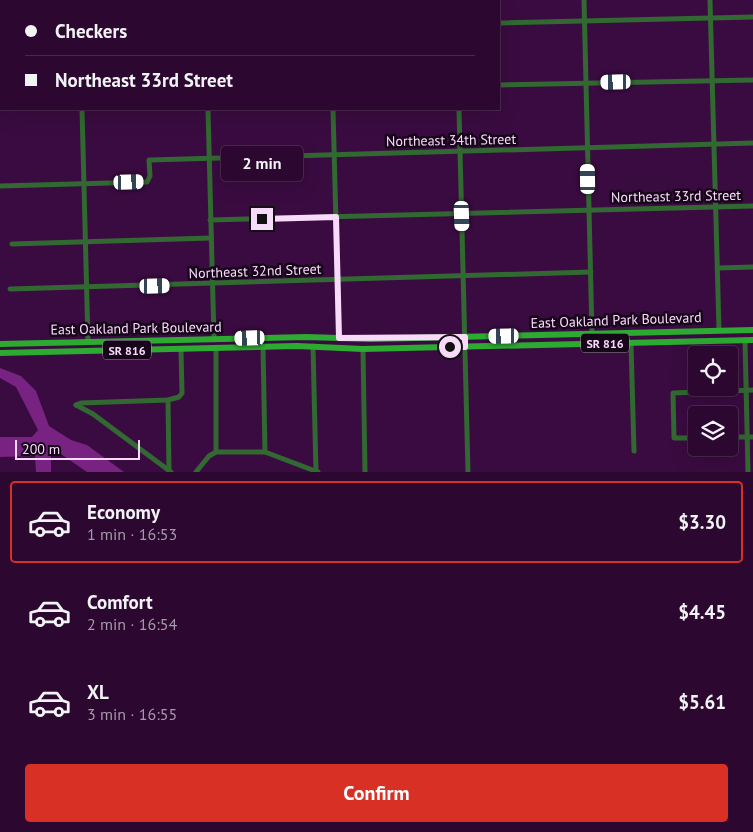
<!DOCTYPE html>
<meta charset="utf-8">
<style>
:root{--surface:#2c0830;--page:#38163c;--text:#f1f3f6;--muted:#a69aab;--line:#48294c;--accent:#d93025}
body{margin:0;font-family:"PT Sans",sans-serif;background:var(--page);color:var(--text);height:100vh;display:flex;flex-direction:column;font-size:19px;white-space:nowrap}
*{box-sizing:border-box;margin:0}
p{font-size:16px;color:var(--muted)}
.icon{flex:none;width:28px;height:28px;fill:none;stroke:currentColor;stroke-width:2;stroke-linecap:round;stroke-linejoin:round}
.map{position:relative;height:472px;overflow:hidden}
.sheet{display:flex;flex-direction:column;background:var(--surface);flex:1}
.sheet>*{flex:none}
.top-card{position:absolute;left:0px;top:0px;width:500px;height:110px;box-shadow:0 5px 20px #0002,0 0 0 1px var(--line);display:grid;align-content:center;height:110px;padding:0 25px;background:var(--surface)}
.buttons{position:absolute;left:688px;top:346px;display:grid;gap:10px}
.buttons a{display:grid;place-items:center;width:50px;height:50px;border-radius:5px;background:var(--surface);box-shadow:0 5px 20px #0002,0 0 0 1px var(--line);font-size:25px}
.scale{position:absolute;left:15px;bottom:12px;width:125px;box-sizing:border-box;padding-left:5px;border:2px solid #f8dbfa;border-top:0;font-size:14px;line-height:18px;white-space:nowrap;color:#f8dbfa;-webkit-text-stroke:4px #17051a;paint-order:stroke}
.end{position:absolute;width:22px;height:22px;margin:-11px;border:6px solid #f8dbfa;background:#111;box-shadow:0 0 0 2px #111}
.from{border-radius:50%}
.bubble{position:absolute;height:35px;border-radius:5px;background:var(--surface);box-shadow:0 5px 20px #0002,0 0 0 1px var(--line);font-size:16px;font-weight:700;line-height:35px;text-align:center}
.car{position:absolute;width:15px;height:30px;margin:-15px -8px;border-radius:6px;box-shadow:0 0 4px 1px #0007;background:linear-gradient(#fff 24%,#345 0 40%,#fff 0 76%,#345 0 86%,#fff 0)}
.top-card b{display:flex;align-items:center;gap:18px;height:48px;font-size:19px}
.top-card b+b{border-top:1px solid var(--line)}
.top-card i{width:12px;height:12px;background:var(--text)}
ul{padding:9px 0 0;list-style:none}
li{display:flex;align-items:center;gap:15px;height:82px;margin:0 10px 8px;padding:0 15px;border:2px solid transparent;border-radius:5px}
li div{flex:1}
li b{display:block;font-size:19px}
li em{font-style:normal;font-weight:700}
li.on{border-color:var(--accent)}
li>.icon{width:45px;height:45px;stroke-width:1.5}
.primary-button{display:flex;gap:10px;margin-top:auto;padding:10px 25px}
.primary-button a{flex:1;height:58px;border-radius:5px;background:var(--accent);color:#fff;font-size:20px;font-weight:700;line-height:58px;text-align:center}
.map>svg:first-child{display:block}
</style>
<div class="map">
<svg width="753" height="472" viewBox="0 0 753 472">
<rect width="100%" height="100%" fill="#3a0b40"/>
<!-- water -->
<path fill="#782282" d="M0 368 21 376 36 391 49 426 71 440 87 445 124 472H87L58 452 51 456V472H36L35 456 0 457V437H32L38 430 16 387 0 378Z"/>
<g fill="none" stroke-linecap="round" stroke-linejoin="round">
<!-- minor -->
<g stroke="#326831" stroke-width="5">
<path d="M205 0V1"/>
<path d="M456 0V1"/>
<path d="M584 0 592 334"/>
<path d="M710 0 719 330"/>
<path d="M320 1H331"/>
<path d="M499 23 753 17"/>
<path d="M499 85 753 80"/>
<path d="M82 109 88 342"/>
<path d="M208 109 214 339"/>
<path d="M333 109 339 338"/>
<path d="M459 109 468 472"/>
<path d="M0 186 147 182 150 176 149 160 753 143"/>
<path d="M210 220 753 206"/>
<path d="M12 244 211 238"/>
<path d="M717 268 753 267"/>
<path d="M10 289 591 272"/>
<path d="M745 340 748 472"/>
<path d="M631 343 634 451"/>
<path d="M313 346 316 472"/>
<path d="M263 347 265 452"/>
<path d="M216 348V452"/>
<path d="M363 349 365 472"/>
<path d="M168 400 169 471"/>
<path d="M76 405 81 403 168 400 179 397 182 393 181 349"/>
<path d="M76 405 93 414 171 472"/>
<path d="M729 437H753"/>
<path d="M696 438H674L673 393 753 390"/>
<path d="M196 472 209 456 216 452H265L318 472"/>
</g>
<!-- major -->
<g stroke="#2caa31" stroke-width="6">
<path d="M0 344 306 337 371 339 753 330"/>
<path d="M0 353 297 346 363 349 753 340"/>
</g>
</g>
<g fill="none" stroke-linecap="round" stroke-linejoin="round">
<!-- route -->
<path stroke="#f8dbfa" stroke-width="6" d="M262 219 336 217 339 338 465 337V347H450"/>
</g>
<g text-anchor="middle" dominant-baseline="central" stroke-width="5" stroke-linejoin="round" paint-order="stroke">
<!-- shield labels -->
<g fill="#17051a" stroke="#b49bb7" stroke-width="1">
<rect x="581" y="333.5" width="48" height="19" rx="4"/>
<rect x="103" y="340.5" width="48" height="19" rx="4"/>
</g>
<g font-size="12" font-weight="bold" fill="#f8dbfa">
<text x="605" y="343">SR 816</text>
<text x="127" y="350">SR 816</text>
</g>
<!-- street labels -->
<g font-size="14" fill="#f8dbfa" stroke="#17051a">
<text transform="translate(451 140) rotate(-1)">Northeast 34th Street</text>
<text transform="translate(676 196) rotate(-1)">Northeast 33rd Street</text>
<text transform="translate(255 271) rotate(-2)">Northeast 32nd Street</text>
<text transform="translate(616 320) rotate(-2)">East Oakland Park Boulevard</text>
<text transform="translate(136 328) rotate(-1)">East Oakland Park Boulevard</text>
</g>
</g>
</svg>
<div class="buttons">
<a><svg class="icon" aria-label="locate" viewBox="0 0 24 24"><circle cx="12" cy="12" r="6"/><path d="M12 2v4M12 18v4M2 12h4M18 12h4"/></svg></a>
<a><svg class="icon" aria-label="layers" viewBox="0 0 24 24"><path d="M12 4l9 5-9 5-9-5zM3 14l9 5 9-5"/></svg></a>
</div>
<div class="scale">200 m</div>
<i class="end from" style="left:450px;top:347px"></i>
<i class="end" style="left:262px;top:219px"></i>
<div class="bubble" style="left:221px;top:146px;width:82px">2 min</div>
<i class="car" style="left:616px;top:82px;rotate:269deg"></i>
<i class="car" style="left:588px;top:179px;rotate:359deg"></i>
<i class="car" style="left:129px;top:182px;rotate:88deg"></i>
<i class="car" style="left:462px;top:216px;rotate:178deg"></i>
<i class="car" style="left:155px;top:286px;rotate:89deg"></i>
<i class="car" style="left:504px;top:336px;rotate:269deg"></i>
<i class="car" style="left:250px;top:338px;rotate:268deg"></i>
<div class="top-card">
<b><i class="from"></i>Checkers</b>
<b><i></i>Northeast 33rd Street</b>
</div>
</div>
<section class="sheet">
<ul>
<li class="on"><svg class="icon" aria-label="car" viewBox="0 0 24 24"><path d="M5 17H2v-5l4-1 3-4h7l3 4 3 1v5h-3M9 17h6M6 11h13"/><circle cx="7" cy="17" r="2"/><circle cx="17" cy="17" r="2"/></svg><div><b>Economy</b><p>1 min · 16:53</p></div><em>$3.30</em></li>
<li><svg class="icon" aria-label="car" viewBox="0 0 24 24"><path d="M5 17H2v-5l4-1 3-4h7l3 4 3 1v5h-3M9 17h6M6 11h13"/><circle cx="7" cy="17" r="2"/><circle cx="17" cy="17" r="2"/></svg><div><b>Comfort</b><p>2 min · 16:54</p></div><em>$4.45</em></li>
<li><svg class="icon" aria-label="car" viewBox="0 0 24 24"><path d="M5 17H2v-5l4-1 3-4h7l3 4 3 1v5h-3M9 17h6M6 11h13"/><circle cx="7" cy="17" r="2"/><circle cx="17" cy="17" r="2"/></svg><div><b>XL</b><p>3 min · 16:55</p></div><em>$5.61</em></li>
</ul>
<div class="primary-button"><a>Confirm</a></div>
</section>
